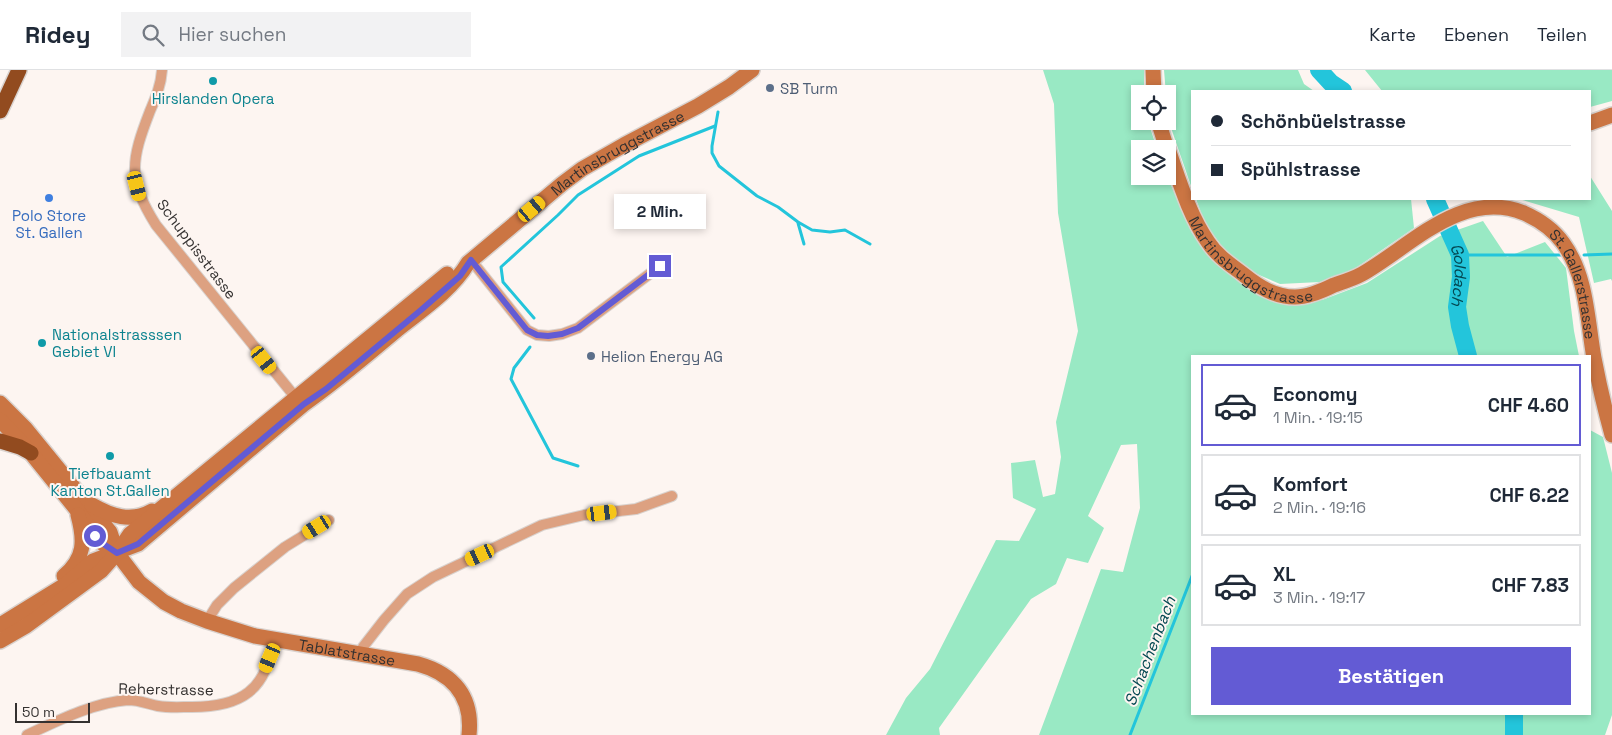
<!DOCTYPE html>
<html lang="de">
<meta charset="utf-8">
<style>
:root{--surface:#fff;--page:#f2f2f3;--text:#1f2937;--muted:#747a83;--line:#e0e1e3;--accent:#635bd4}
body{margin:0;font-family:"Space Grotesk",sans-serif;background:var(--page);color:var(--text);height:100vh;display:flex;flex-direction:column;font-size:19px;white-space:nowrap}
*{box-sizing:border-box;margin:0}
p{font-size:16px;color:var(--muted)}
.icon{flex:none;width:28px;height:28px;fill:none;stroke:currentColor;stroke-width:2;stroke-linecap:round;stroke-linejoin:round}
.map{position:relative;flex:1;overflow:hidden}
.drawer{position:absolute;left:1191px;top:285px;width:400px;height:360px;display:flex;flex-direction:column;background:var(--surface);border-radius:0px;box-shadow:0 2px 8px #0003}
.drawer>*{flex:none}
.hud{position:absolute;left:1191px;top:20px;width:400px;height:110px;border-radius:0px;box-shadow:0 2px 8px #0003;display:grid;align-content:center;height:110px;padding:0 20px;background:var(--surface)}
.buttons{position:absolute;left:1131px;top:15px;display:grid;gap:10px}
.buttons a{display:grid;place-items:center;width:45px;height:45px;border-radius:0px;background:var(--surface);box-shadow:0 2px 8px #0003;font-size:25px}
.scale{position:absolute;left:15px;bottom:12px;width:75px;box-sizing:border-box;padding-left:5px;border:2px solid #343130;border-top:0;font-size:14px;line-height:18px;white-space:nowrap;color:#343130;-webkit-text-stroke:4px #fdf5f1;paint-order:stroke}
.end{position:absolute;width:22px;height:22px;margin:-11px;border:6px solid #635bd4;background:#fff;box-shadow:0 0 0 2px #fff}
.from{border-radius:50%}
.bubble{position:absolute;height:35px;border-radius:0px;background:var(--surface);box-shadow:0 2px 8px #0003;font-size:16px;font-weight:700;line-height:35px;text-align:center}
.car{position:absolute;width:15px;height:30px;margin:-15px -8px;border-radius:6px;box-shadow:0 0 4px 1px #0007;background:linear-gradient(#f5c518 24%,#345 0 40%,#f5c518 0 76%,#345 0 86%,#f5c518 0)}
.hud b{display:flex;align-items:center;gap:18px;height:48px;font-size:19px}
.hud b+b{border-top:1px solid var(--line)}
.hud i{width:12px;height:12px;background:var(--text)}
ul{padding:9px 0 0;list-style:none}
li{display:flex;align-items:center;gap:15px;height:82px;margin:0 10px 8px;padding:0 10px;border:2px solid var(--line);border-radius:0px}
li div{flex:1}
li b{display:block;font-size:19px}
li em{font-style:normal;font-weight:700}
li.on{border-color:var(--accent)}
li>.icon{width:45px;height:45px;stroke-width:1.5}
.cta{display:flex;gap:10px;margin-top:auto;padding:10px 20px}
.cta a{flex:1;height:58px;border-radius:0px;background:var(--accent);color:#fff;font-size:20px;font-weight:700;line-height:58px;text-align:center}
header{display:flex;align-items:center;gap:30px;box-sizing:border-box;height:70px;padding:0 25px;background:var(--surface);border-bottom:1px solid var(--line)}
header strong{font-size:24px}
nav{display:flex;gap:28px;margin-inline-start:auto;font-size:18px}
.search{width:350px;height:45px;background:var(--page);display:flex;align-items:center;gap:12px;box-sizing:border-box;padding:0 18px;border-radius:0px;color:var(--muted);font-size:19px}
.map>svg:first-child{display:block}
</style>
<header>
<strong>Ridey</strong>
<div class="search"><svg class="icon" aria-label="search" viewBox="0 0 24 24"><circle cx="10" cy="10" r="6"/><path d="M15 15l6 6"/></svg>Hier suchen</div>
<nav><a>Karte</a><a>Ebenen</a><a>Teilen</a></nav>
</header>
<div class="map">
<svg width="1612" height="665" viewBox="0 0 1612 665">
<rect width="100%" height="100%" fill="#fdf5f1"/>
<!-- green -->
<g fill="#99e9c4">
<path d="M1043 0H1144V24H1140V51H1148L1157 79H1140V106H1167L1192 163 1215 191 1279 230H1322L1367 213 1440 166 1483 151 1507 187 1545 172 1566 198 1574 261 1579 286H1192V644H1590V360L1603 367 1612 403V645L1605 665H1039L1101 499 1123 502 1140 438 1137 374 1121 375 1088 446 1104 458 1088 493 1067 488 1056 514 1031 529 939 658 940 665H886L906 628 930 599 996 470 1019 471 1036 439 1013 428 1011 393 1035 390 1043 427 1055 424 1061 387 1056 352 1078 261 1058 143 1054 34Z"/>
<path d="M1164 0H1298L1304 14 1314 21H1192V119L1168 49V24H1166Z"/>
<path d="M1365 0H1612V31L1590 37V21H1382Z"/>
<path d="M1590 106 1612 141V211L1611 209 1594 213 1579 147 1519 129H1590Z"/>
<path d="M1196 129H1411L1414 158 1350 202 1320 212 1280 214 1252 202 1228 184 1205 154Z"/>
</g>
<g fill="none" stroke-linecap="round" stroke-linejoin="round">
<!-- stream -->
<g stroke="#23c5db" stroke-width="3">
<path d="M718 42 712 76V83L719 96 757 126 778 137 798 152 812 160 830 162 845 160 870 174"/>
<path d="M798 153 804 174"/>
<path d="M1460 185H1562"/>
<path d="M1584 185 1612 184"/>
<path d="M534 248 503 212 501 197 558 145 578 125 639 86 715 56"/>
<path d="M530 277 514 298 511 309 553 388 578 396"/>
<path d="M1130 665 1192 506"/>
</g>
<!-- river -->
<g stroke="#23c5db" stroke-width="18">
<path d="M1319 0 1331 13 1343 21"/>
<path id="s1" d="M1435 129 1460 185 1461 207 1457 237 1460 256 1468 286"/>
<path d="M1514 644V665"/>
</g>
<!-- street casing -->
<g stroke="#d9d2ce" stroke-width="12">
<g id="street">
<path d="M162 0C161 15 156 27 150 41 131 90 127 109 156 155L296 328"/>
<path d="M471 190 527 260 537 265 549 266 562 264 578 258 660 196"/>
<path d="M207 551 217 535 234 518 285 477 329 450"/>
<path d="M360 585 363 577 384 550 407 524 433 507 542 455 584 445 636 439 672 426"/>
<path d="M27 665C57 651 95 632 128 630 139 630 148 634 158 636 169 638 181 637 192 637 241 637 267 620 273 570"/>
</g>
</g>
<!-- secondary casing -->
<g stroke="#d9d2ce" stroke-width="18">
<g id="secondary">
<path d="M1153 0 1154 24"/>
<path d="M1158 51 1167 79"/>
<path d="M1590 53 1612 45"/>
<path id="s2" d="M1168 79C1179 110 1189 145 1208 172 1217 186 1231 195 1244 205 1259 217 1275 227 1295 227 1308 227 1322 221 1334 215 1343 212 1353 209 1362 204 1410 177 1462 118 1524 143 1540 150 1553 159 1563 173 1587 206 1587 249 1594 288 1599 314 1605 340 1612 365"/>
<path id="s3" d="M0 333 25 358 110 462 117 483 139 512 164 532 181 541 207 551 255 566 418 594C454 604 473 627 469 665"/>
<path d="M0 350 31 383 77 440 99 471 117 483"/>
<path d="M92 435C111 446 131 453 152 441"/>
<path d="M64 506C85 488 85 471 78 445"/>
<path id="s4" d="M0 555 65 515 93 491 138 474 304 334C337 311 367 285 398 259 422 240 452 220 468 193L562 114 582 99 624 75 698 36 729 17 752 0"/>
<path d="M0 571 26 556 101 501 117 483 130 464 447 204"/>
</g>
</g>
<!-- highway casing -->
<g stroke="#d9d2ce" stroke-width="18">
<g id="highway">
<path d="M0 41 19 0"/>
<path d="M0 371 20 377 31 383"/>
</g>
</g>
<!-- street -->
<use href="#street" stroke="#dda181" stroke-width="10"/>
<!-- secondary -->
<use href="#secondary" stroke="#cb7543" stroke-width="15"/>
<!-- highway -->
<use href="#highway" stroke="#924b1f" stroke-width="15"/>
</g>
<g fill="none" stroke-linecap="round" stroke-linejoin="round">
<!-- route -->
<path stroke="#635bd4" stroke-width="6" d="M95 466 99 471 117 483 138 474 304 334 326 319 421 240 460 206 471 190 527 260 537 265 548 266 562 264 578 258 660 196"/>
</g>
<!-- markers -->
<g fill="#0f9aa8" stroke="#fdf5f1" stroke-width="2">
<circle cx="213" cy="11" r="5"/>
<circle cx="42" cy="273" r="5"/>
<circle cx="110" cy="386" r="5"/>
</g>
<g fill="#5c6f8a" stroke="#fdf5f1" stroke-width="2">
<circle cx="770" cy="18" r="5"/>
<circle cx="591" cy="286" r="5"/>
</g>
<circle fill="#3f7fe0" stroke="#fdf5f1" stroke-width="2" cx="49" cy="128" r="5"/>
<g text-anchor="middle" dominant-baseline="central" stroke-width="4" stroke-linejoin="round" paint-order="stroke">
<!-- service labels -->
<g font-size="15" fill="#4e5e75" stroke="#fdf5f1" text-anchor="start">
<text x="780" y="18">SB Turm</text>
<text x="601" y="286">Helion Energy AG</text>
</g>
<!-- culture labels -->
<g font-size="15" fill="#0d838f" stroke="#fdf5f1">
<text x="213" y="28">Hirslanden Opera</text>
<text x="52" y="264" text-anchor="start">Nationalstrasssen<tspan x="52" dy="17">Gebiet VI</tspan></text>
<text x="110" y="403">Tiefbauamt<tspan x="110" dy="17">Kanton St.Gallen</tspan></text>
</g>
<!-- street labels -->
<g font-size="15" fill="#343130" stroke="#fdf5f1">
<text stroke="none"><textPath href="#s4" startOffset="782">Martinsbruggstrasse</textPath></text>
<text transform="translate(197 179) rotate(53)">Schuppisstrasse</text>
<text stroke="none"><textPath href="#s2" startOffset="149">Martinsbruggstrasse</textPath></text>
<text stroke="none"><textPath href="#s2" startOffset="552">St. Gallerstrasse</textPath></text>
<text stroke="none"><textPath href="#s3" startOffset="451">Tablatstrasse</textPath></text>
<text transform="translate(166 619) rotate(1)">Reherstrasse</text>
</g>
<!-- shop labels -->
<g font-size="15" fill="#366cbe" stroke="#fdf5f1">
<text x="49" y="145">Polo Store<tspan x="49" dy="17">St. Gallen</tspan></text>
</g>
<!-- water labels -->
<g font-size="16" font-style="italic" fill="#034751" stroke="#fdf5f1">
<text stroke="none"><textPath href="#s1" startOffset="81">Goldach</textPath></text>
<text transform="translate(1150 581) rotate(-69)">Schachenbach</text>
</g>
</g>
</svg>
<div class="buttons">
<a><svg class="icon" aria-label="locate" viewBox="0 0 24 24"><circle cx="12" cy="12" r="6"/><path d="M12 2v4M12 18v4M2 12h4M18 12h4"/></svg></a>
<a><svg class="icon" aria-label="layers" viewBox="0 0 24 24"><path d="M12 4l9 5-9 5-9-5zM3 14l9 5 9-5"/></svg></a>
</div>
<div class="scale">50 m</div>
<i class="end from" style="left:95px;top:466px"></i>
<i class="end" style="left:660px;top:196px"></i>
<div class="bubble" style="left:614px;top:124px;width:92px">2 Min.</div>
<i class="car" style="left:137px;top:116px;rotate:166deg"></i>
<i class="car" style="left:532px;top:139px;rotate:50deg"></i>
<i class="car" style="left:264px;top:290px;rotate:141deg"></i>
<i class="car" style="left:602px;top:443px;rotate:83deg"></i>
<i class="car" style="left:317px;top:457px;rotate:239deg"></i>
<i class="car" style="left:480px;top:485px;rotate:245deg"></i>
<i class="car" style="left:270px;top:588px;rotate:203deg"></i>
<div class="hud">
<b><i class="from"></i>Schönbüelstrasse</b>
<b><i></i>Spühlstrasse</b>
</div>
<section class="drawer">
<ul>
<li class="on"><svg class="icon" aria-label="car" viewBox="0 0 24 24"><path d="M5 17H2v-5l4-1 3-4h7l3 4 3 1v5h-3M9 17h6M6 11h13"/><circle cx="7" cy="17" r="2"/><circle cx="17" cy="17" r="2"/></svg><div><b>Economy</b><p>1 Min. · 19:15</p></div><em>CHF 4.60</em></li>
<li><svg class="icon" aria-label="car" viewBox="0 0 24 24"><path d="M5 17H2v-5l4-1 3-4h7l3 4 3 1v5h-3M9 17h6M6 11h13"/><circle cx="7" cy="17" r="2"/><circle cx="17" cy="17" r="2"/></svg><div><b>Komfort</b><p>2 Min. · 19:16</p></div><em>CHF 6.22</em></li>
<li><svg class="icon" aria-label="car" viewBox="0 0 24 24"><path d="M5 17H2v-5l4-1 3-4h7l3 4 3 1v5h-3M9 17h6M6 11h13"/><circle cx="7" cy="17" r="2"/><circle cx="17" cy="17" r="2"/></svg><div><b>XL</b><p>3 Min. · 19:17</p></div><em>CHF 7.83</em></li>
</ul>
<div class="cta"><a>Bestätigen</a></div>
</section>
</div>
